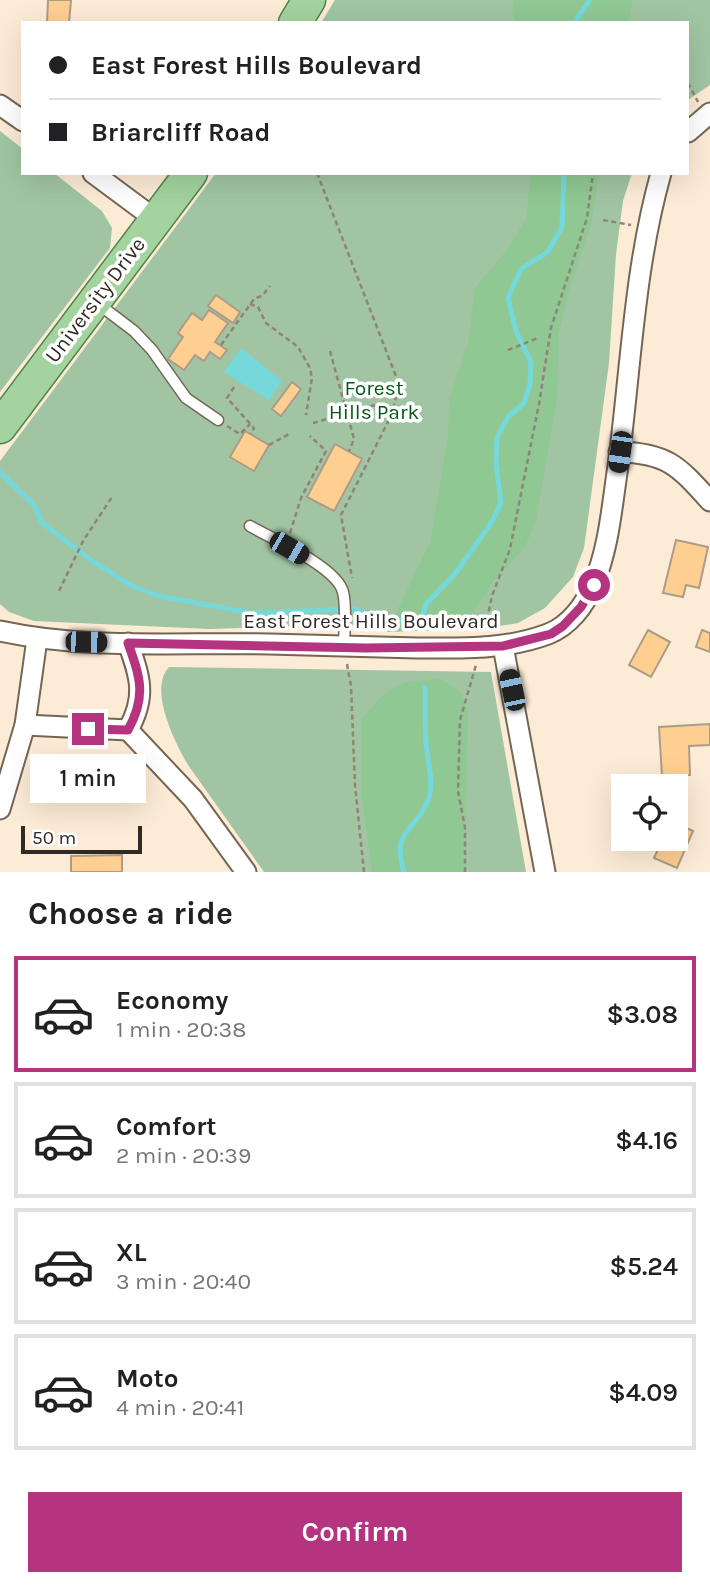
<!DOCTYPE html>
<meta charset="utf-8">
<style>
:root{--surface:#fff;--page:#f2f2f2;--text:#202124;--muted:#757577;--line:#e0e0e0;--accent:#b5347f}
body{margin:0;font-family:Karla,sans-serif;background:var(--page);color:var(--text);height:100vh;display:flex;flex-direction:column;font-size:26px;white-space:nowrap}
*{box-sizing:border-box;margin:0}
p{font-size:23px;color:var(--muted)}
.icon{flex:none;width:38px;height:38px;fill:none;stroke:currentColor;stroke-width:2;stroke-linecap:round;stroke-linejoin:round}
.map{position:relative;height:872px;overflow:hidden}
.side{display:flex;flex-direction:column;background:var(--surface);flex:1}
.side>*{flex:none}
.top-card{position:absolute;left:21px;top:21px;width:668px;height:154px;border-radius:0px;box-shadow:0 7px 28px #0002;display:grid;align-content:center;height:154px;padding:0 28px;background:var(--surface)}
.controls{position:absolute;left:611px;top:774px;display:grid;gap:14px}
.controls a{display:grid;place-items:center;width:77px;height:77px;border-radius:0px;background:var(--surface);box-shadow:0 7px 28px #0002;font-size:35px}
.scale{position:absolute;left:21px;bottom:18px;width:121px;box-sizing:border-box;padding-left:7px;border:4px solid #312a22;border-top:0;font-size:19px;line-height:24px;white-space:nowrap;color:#312a22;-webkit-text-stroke:5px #fff;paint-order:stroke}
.end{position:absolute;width:32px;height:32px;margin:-16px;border:9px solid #b5347f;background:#fff;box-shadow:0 0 0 4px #fff}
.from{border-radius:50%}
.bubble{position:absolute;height:49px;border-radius:0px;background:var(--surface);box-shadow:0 7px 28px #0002;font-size:23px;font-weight:600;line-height:49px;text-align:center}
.car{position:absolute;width:21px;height:42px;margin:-21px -10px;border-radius:9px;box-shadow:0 0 5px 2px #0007;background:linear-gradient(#222 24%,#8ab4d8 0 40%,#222 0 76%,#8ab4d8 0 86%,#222 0)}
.top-card b{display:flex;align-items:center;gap:24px;height:66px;font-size:26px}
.top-card b+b{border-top:2px solid var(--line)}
.top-card i{width:18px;height:18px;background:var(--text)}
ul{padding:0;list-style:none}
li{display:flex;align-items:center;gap:21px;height:116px;margin:0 14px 10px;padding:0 14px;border:4px solid var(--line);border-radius:0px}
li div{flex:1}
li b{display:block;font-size:26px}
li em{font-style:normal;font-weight:600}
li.selected{border-color:var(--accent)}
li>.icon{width:63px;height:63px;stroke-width:1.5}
h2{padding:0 28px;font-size:32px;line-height:84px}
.button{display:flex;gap:14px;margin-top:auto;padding:14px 28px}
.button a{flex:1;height:80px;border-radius:0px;background:var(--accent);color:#fff;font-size:28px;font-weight:600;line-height:80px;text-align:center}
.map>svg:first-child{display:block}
</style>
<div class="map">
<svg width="710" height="872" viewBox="0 0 710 872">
<rect width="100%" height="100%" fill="#fcebd5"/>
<!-- green -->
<g fill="#a1c5a2">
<path d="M335 0H710V85L688 100V23H321Z"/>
<path d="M0 131 23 149V173H54L102 211 112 228 110 248 0 392Z"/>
<path d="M216 173H632L623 201 616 254 609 363 584 548 573 577 545 608 518 623 488 628 340 625 210 629 34 621 9 612 0 604V461Z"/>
<path d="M169 667 491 672 526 872H264L188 765C175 743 148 689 169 667Z"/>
</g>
<!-- forest -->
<g fill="#90c893">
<path d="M514 0H633L628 23H516L512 11Z"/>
<path d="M531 173H599L591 225 570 286 559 332 557 399 536 521 525 547 494 581 463 629 387 632 430 542 448 435 449 400 468 343 475 288 505 252 526 219Z"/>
<path d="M442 679 460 691 468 711 465 872H372L362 799 361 720C391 685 394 681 442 679Z"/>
</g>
<!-- water -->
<path fill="#75d9db" d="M241 348 282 381 269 400 224 372Z"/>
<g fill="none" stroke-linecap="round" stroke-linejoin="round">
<!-- stream -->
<g stroke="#75d9db" stroke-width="5">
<path d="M574 23 590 0"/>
<path d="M0 472 34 505 42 523 92 561 132 586 159 596 251 613 355 609 374 617 421 623 426 604 455 574 493 520 501 503 496 464 497 437 509 416 524 403 530 384 531 362 516 331 508 298 521 269 548 252 562 227 564 173"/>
<path d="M404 872C392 830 411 835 426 805 435 788 429 769 427 752 424 731 426 708 425 687"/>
</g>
</g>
<!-- building -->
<g fill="#ffcf92" stroke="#ac9c88" stroke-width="2">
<path d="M48 0H71L69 23H47Z"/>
<path d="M216 295 240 312 233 323 208 306Z"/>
<path d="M209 310 228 323 215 342 227 350 220 359 210 352 204 361 195 355 184 370 168 359 183 337 178 333 192 313 202 320Z"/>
<path d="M292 382 301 389 281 416 272 409Z"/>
<path d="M245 431 269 445 254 471 230 457Z"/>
<path d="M335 444 362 459 334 511 307 497Z"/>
<path d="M676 540 708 547 699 588 686 585 683 597 663 593Z"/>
<path d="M648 630 670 642 651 677 629 665Z"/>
<path d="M702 630 710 633V652L696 647Z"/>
<path d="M710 724V745L689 746 690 775 662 776 659 727Z"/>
<path d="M676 823 693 831 677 868 654 858 663 838H676Z"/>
<path d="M122 855V872H71V856Z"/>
</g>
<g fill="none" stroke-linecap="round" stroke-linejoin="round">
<!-- service casing -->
<g stroke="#756654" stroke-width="13">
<g id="service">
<path d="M97 303 134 331 152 350 186 398 218 420"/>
<path d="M250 526C272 539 337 567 343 592 347 608 344 630 344 647"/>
</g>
</g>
<!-- minor casing -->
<g stroke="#756654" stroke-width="23">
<g id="minor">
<path d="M0 105 23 121"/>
<path d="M688 132 710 113"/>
<path d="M93 173 155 219"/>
<path d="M619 452C668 453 679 467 710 501"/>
<path d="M0 631C88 650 180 642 269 644 318 645 368 647 417 648 461 648 506 650 548 634 569 626 585 605 593 585 609 549 612 505 618 466 631 368 634 269 661 173"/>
<path d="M503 646 545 872"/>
<path d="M25 725 128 730"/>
<path d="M128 730 193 799 246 872"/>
<path d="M128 730C147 696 140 677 128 643"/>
<path d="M0 809 25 725 37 639"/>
</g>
</g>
<!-- primary casing -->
<g stroke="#538449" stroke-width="35">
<g id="primary">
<path d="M295 23 309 0"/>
<path d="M0 427 191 173"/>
</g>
</g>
<!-- path -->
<g stroke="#8f8475" stroke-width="2.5" stroke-dasharray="5 3.5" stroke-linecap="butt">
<path d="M688 83 698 102"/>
<path d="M317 173 399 384 392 414 341 515 352 578"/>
<path d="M603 220 631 225"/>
<path d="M250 304 258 307 266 323 298 347 310 368 312 378 306 415"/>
<path d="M221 345 254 299 263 295 270 286"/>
<path d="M508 350 538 338"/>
<path d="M330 351 354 439 349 451"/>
<path d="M234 387 227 398 254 428 251 434"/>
<path d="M313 423 375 405"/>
<path d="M227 426 240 434 250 424"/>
<path d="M269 445 289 434"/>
<path d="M290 533 301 498 326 451 310 436"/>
<path d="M59 591 83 541 112 497"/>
<path d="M485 628 492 596 510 549 539 404 551 328 587 218 593 173"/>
<path d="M347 664 351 686 355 785 364 872"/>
<path d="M465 872V828L458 791 460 720 476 665"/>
</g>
<!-- service -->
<use href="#service" stroke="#fff" stroke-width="10"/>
<!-- minor -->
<use href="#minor" stroke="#fff" stroke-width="19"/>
<!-- primary -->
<use href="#primary" stroke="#a3d39e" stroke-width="32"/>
</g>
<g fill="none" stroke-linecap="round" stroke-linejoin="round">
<!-- route -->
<path stroke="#b5347f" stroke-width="9" d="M88 729 128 730C147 696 140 677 128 643L366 648 503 646 551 634 563 626 581 607 594 585"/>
</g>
<g text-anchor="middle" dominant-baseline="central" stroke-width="7" stroke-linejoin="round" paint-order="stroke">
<!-- street labels -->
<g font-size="21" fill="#312a22" stroke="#fff">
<text transform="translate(95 300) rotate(-53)">University Drive</text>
<text x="371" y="621">East Forest Hills Boulevard</text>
</g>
<!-- park labels -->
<g font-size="21" fill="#035a18" stroke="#fff">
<text x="374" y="388">Forest<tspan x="374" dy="24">Hills Park</tspan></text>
</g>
</g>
</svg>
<div class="controls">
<a><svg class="icon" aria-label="locate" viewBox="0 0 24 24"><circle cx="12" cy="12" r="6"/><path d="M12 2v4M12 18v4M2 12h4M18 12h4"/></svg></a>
</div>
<div class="scale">50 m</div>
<i class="end from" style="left:594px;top:585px"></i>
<i class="end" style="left:88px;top:729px"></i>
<div class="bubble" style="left:30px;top:754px;width:116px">1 min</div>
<i class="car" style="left:620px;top:452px;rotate:188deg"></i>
<i class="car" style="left:289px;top:548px;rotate:120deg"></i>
<i class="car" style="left:86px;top:642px;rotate:91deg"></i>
<i class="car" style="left:512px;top:690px;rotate:348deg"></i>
<div class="top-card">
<b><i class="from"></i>East Forest Hills Boulevard</b>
<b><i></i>Briarcliff Road</b>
</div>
</div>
<section class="side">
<h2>Choose a ride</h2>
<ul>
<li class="selected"><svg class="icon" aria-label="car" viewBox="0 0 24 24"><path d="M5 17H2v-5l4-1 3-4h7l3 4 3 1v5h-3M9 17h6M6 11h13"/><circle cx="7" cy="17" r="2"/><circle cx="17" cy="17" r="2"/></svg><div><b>Economy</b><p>1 min · 20:38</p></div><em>$3.08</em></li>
<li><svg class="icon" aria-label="car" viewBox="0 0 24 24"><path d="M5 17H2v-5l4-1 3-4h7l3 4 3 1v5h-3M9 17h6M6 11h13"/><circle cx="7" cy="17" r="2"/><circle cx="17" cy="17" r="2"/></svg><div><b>Comfort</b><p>2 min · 20:39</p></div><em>$4.16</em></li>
<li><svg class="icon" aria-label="car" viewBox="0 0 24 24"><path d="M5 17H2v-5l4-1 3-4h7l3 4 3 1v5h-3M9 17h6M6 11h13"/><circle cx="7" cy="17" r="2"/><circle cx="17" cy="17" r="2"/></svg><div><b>XL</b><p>3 min · 20:40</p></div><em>$5.24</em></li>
<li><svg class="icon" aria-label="car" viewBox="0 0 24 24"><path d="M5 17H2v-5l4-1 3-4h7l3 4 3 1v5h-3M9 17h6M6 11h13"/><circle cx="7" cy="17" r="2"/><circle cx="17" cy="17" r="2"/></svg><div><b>Moto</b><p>4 min · 20:41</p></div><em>$4.09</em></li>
</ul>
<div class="button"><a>Confirm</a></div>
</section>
